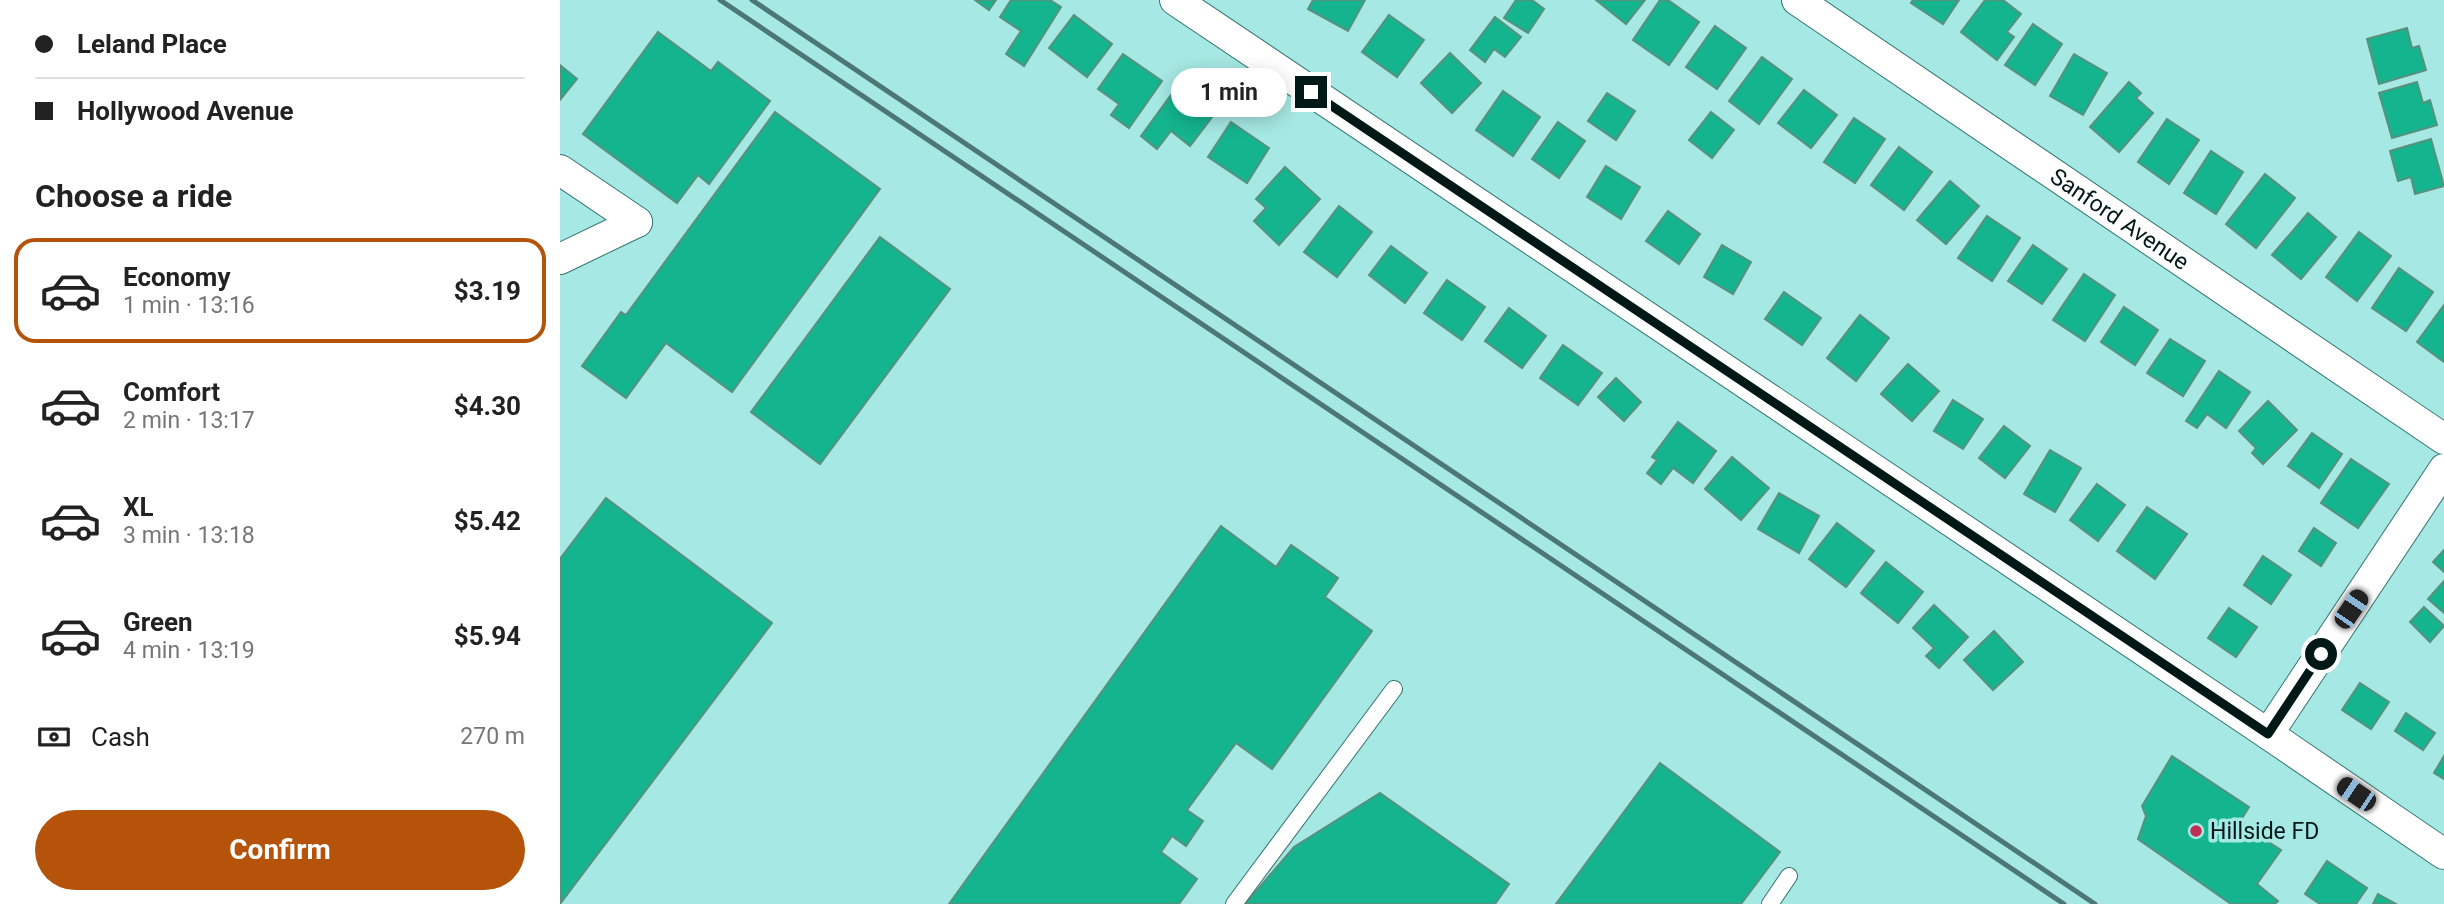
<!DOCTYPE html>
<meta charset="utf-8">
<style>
:root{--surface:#fff;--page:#f2f2f2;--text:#222;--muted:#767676;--line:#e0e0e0;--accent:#b45309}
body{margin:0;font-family:Roboto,sans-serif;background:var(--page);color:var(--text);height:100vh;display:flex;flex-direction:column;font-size:26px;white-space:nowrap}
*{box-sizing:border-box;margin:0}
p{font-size:23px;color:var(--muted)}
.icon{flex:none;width:38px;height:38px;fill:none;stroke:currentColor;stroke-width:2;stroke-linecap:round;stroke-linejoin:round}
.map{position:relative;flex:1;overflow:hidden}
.side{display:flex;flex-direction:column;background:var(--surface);width:560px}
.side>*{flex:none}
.top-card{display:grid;align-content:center;height:154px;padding:0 35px;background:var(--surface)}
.end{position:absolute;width:32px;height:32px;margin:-16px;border:9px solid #001816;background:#fff;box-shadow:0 0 0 4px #fff}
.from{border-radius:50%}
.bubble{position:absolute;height:49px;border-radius:24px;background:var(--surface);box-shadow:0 4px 18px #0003;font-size:23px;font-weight:700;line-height:49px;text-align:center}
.car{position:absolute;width:21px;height:42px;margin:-21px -10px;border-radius:9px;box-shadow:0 0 5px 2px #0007;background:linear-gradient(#222 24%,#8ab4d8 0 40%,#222 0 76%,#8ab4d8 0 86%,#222 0)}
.top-card b{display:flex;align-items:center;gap:24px;height:66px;font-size:26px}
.top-card b+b{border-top:2px solid var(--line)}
.top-card i{width:18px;height:18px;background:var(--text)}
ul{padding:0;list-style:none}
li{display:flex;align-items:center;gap:21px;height:105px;margin:0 14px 10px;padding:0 21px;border:4px solid transparent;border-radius:21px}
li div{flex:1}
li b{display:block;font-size:26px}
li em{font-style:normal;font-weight:700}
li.current{border-color:var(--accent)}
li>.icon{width:63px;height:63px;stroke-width:1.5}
h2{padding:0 35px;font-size:32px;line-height:84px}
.pay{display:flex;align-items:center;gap:18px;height:77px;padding:0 35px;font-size:26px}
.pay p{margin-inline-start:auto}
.action{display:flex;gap:14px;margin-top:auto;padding:14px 35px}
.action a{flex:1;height:80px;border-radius:42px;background:var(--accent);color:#fff;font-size:28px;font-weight:700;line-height:80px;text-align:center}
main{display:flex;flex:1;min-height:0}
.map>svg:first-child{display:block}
</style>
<main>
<section class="side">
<div class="top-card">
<b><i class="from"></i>Leland Place</b>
<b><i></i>Hollywood Avenue</b>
</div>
<h2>Choose a ride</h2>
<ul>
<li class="current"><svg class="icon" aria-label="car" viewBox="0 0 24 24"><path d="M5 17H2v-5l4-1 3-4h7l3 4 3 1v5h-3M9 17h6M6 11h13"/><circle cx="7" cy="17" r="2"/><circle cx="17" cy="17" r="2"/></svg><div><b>Economy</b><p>1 min · 13:16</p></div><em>$3.19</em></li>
<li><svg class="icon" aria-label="car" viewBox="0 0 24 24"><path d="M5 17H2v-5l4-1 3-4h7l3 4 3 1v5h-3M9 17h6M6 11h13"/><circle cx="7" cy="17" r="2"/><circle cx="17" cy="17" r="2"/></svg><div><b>Comfort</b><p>2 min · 13:17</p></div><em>$4.30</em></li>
<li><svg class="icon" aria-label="car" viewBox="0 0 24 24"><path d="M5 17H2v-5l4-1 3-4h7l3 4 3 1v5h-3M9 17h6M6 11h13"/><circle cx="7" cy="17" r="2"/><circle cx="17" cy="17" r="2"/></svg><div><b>XL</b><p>3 min · 13:18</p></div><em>$5.42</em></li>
<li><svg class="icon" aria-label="car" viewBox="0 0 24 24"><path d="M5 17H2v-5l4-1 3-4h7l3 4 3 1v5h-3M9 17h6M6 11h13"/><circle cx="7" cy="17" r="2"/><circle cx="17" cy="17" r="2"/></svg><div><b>Green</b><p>4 min · 13:19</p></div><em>$5.94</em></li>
</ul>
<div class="pay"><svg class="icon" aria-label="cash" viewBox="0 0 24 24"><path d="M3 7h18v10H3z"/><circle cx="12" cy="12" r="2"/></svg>Cash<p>270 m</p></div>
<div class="action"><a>Confirm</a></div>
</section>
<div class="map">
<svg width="1884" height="904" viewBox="0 0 1884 904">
<rect width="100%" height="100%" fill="#a6e8e3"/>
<!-- building -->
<g fill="#14b48f" stroke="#58907e" stroke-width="2">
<path d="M415 0H436L429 10Z"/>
<path d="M451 0H490L501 7 464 66 446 54 461 31 440 17Z"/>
<path d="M753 0H805L788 31 748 9Z"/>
<path d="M956 0H972L984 9 968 33 944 18Z"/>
<path d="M1036 0H1085L1066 24Z"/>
<path d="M1100 0H1108L1139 22 1109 65 1073 40Z"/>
<path d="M1353 0H1399L1383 24 1351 3Z"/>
<path d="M1425 0H1443L1461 14 1447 32 1454 37 1437 60 1401 32Z"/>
<path d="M514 15 552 44 527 77 489 48Z"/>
<path d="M829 15 864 40 837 77 802 52Z"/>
<path d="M935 17 961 37 945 57 934 49 925 62 910 50Z"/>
<path d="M1473 24 1502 44 1475 85 1445 65Z"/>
<path d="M1155 26 1186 48 1157 89 1126 67Z"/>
<path d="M1847 28 1852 48 1859 46 1866 70 1819 84 1807 39Z"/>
<path d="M98 32 151 71 158 62 210 101 149 184 138 175 117 203 23 134Z"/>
<path d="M890 53 921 83 892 113 861 83Z"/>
<path d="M563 54 602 81 569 128 551 115 559 104 538 89Z"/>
<path d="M1514 54 1547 73 1523 115 1490 96Z"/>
<path d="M1202 57 1232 79 1199 124 1169 101Z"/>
<path d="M0 65 17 79 0 100Z"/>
<path d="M1569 82 1581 93 1576 98 1593 113 1559 152 1530 127Z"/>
<path d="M1857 82 1863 103 1870 100 1877 125 1832 138 1819 93Z"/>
<path d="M619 84 656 112 630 146 611 131 597 149 581 136Z"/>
<path d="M1244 90 1277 115 1251 148 1218 123Z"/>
<path d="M943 91 980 117 953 156 916 130Z"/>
<path d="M1047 93 1075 111 1056 140 1028 121Z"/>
<path d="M215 112 320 189 172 392 106 343 66 398 22 366 61 312 66 315Z"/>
<path d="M1151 112 1174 130 1152 158 1129 140Z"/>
<path d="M1294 118 1325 139 1295 183 1264 162Z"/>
<path d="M1607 119 1639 140 1609 184 1578 162Z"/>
<path d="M671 122 709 148 687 183 648 157Z"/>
<path d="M998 122 1025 141 999 178 972 159Z"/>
<path d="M1871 139 1884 186 1855 194 1851 177 1838 181 1830 151Z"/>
<path d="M1339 147 1372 172 1344 210 1311 185Z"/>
<path d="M1651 151 1683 172 1656 214 1624 193Z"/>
<path d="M1046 166 1080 187 1061 219 1027 197Z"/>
<path d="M725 167 760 199 719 245 694 221 706 208 696 199Z"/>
<path d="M1705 174 1735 198 1696 248 1666 224Z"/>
<path d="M1390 181 1419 206 1386 244 1357 220Z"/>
<path d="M779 206 812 232 777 277 744 252Z"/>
<path d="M1108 211 1140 234 1119 264 1086 241Z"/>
<path d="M1748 213 1776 237 1741 279 1712 255Z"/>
<path d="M1427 216 1460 238 1432 281 1398 258Z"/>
<path d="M1799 232 1831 256 1797 301 1766 277Z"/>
<path d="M320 237 390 289 260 464 191 412Z"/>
<path d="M1162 245 1191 262 1173 294 1144 277Z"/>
<path d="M1473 245 1507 269 1482 304 1448 281Z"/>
<path d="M831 246 867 273 845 303 809 275Z"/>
<path d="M1839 268 1873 292 1846 331 1812 308Z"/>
<path d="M1524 274 1555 295 1525 341 1493 320Z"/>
<path d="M887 280 925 307 902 340 864 313Z"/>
<path d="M1224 292 1261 318 1242 345 1205 319Z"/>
<path d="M1884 305V362L1857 342Z"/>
<path d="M1564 307 1598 330 1575 365 1541 342Z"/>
<path d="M949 308 986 336 962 368 925 341Z"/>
<path d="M1300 315 1329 338 1296 381 1267 358Z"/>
<path d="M1610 339 1645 361 1623 396 1587 373Z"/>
<path d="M1003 345 1042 373 1018 405 980 378Z"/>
<path d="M1348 364 1379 391 1352 421 1321 394Z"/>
<path d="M1659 371 1690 392 1666 428 1647 414 1637 428 1626 421Z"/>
<path d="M1056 378 1081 402 1064 421 1038 397Z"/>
<path d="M1393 400 1423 419 1403 449 1374 431Z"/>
<path d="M1708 401 1737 430 1703 464 1692 453 1696 448 1679 431Z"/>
<path d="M1118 422 1156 451 1133 483 1113 468 1101 484 1087 473 1097 460 1092 457Z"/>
<path d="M1444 426 1470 446 1445 478 1419 458Z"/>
<path d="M1752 433 1782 454 1759 488 1728 466Z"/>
<path d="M1490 450 1521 468 1495 512 1464 494Z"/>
<path d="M1172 457 1209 488 1181 520 1145 489Z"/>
<path d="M1791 459 1829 484 1798 528 1761 503Z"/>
<path d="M1537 484 1565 505 1538 541 1510 520Z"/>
<path d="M1219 493 1259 516 1239 553 1198 529Z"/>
<path d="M46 498 212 623 0 904V559Z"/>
<path d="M1587 507 1627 534 1595 579 1557 551Z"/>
<path d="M1277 523 1314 551 1286 587 1249 559Z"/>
<path d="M661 526 716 567 731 545 778 578 765 597 812 631 712 769 676 743 627 810 643 821 626 846 612 836 601 852 637 879 619 904H389Z"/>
<path d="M1754 528 1776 543 1761 566 1739 551Z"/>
<path d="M1884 550V572L1873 562Z"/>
<path d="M1703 556 1731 575 1711 604 1684 585Z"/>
<path d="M1326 562 1363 592 1338 623 1301 593Z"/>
<path d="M1884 581V613L1868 599Z"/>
<path d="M1374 605 1408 637 1379 668 1366 656 1374 648 1353 628Z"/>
<path d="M1864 607 1884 626 1870 642 1850 622Z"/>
<path d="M1669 608 1697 627 1676 657 1648 638Z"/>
<path d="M1434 631 1463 662 1433 690 1404 660Z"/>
<path d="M1800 683 1829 702 1811 729 1782 710Z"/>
<path d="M1846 713 1875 733 1863 750 1835 731Z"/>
<path d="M1612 756 1689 807 1679 823 1721 850 1697 884 1718 901 1715 904H1671L1578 839 1586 816 1582 806Z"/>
<path d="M1884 756V779L1874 773Z"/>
<path d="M1100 763 1220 852 1181 904H996Z"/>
<path d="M820 793 949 884 935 904H685L734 847Z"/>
<path d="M1767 861 1807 888 1796 904H1760L1745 894Z"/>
<path d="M1818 894 1836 904H1813Z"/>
</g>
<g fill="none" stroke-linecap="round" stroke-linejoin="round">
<!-- service casing -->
<g stroke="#337470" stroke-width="18">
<g id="service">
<path d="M674 904 834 689"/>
<path d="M1210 904 1229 876"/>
</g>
</g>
<!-- minor casing -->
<g stroke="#337470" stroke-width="32">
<g id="minor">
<path d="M615 0 1708 734 1884 854"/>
<path id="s1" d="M1237 0 1884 439"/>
<path d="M0 170 77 222"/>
<path d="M0 259 77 222"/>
<path d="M1708 734 1884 469"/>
</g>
</g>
<!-- service -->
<use href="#service" stroke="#fff" stroke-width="16"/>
<!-- minor -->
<use href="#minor" stroke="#fff" stroke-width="30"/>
<!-- rail -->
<g stroke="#4c7774" stroke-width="5">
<path d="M160 0 1504 904"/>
<path d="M192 0 1535 904"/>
</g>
</g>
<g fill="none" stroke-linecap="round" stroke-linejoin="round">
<!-- route -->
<path stroke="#001816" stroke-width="9" d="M751 92 1708 734 1761 654"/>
</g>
<!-- markers -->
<circle fill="#bf2f54" stroke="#a6e8e3" stroke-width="2.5" cx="1636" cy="831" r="7"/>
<g text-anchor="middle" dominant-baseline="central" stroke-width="7" stroke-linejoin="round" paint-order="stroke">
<!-- street labels -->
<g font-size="23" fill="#001816" stroke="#a6e8e3">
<text stroke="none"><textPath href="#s1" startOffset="390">Sanford Avenue</textPath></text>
</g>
<!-- poi labels -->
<g font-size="23" fill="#001816" stroke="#a6e8e3" text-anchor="start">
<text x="1650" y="831">Hillside FD</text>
</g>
</g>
</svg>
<i class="end from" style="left:1761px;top:654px"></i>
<i class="end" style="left:751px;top:92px"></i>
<div class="bubble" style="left:611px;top:68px;width:116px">1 min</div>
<i class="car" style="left:1791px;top:609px;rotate:34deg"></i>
<i class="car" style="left:1796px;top:794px;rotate:304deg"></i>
</div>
</main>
